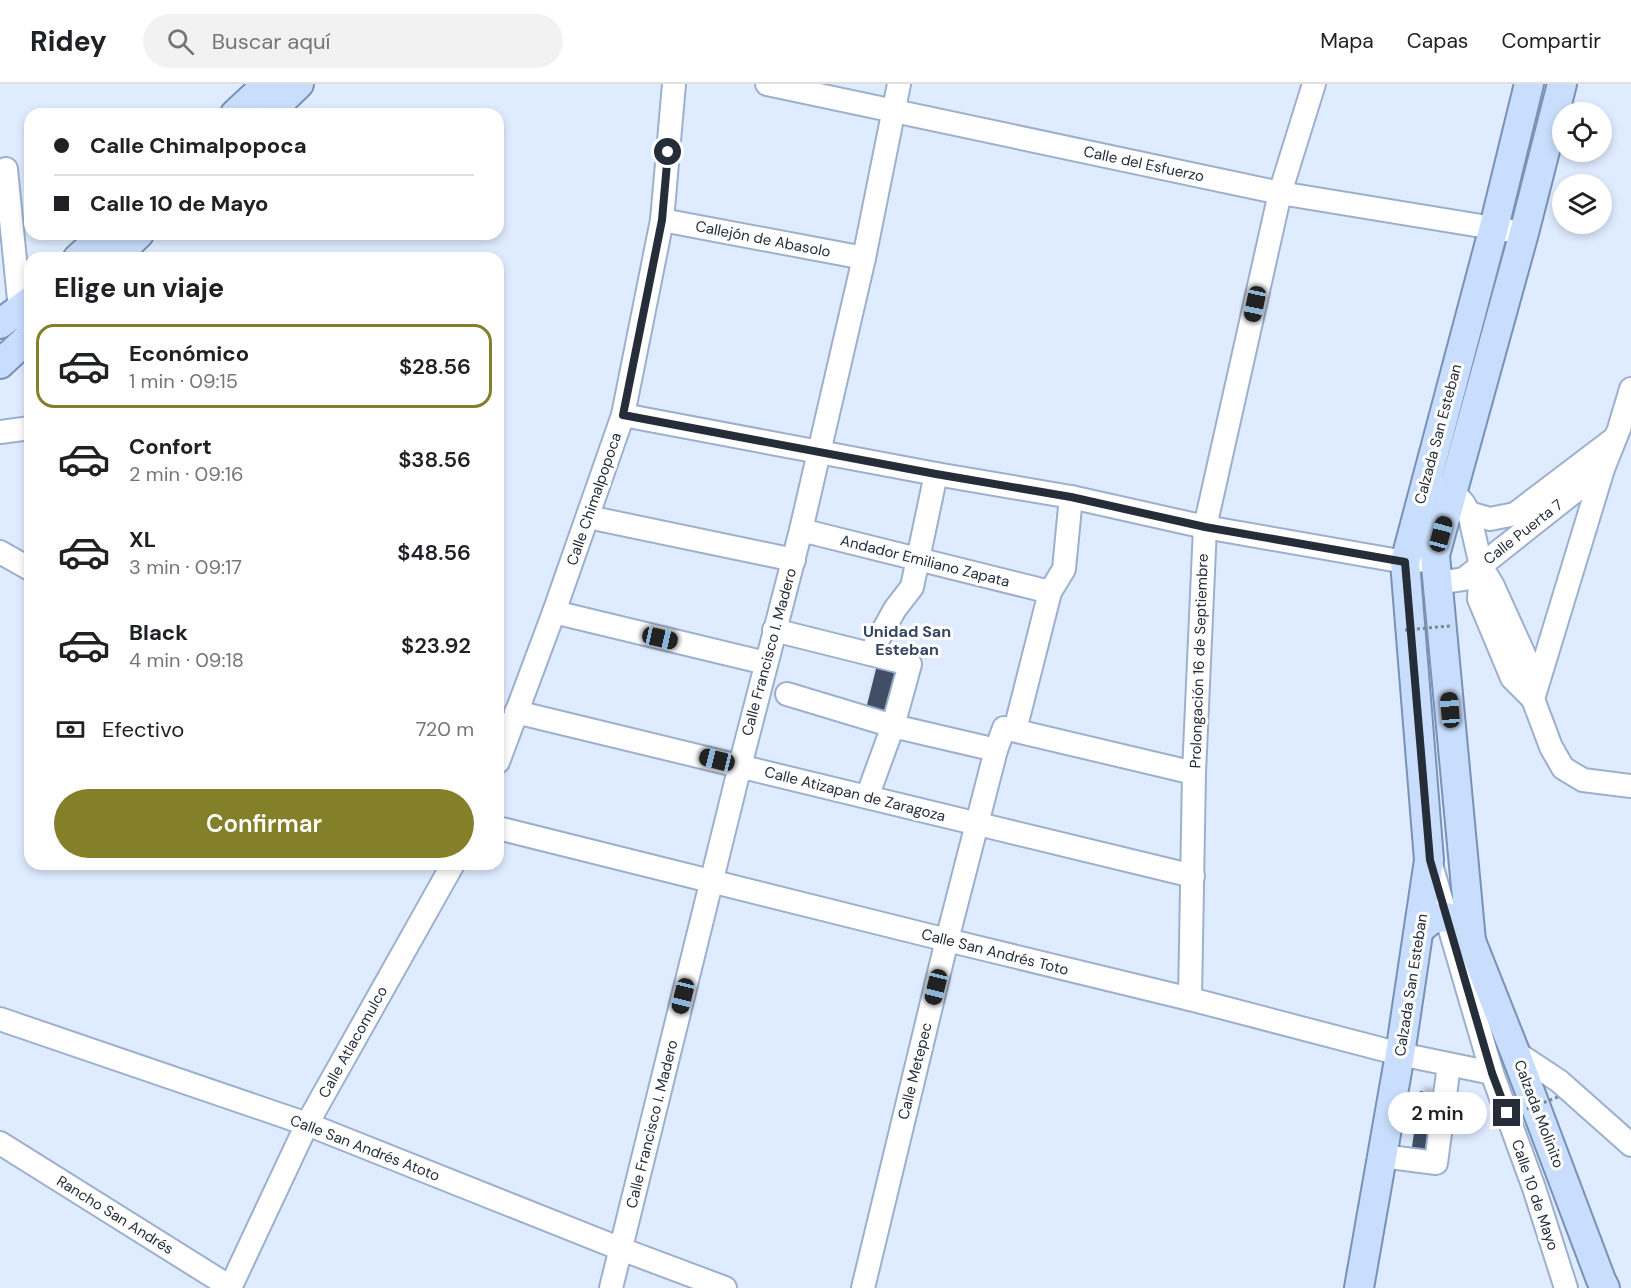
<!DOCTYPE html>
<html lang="es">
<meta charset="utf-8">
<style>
:root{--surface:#fff;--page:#f2f2f2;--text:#202124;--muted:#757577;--line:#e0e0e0;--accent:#848029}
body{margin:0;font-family:"DM Sans",sans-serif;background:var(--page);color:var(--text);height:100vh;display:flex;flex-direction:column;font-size:22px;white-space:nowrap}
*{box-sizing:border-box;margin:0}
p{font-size:20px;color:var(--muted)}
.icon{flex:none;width:33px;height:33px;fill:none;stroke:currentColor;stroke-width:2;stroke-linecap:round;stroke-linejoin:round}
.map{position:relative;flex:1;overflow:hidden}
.sheet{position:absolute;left:24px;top:168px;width:480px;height:618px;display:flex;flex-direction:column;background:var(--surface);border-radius:18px;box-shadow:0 3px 9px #0003}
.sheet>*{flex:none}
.guide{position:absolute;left:24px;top:24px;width:480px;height:132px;border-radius:18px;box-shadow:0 3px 9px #0003;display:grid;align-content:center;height:132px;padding:0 30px;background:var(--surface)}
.controls{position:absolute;left:1552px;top:18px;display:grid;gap:12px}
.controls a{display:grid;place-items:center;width:60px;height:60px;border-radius:50%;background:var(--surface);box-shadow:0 3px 9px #0003;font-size:30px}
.end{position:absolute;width:27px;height:27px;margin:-14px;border:8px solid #242d38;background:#fff;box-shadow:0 0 0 3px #fff}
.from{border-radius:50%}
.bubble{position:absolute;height:42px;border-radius:21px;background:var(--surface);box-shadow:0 3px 9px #0003;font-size:20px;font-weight:600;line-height:42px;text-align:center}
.car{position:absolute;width:18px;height:36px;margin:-18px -9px;border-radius:8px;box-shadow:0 0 4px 2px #0007;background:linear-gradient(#222 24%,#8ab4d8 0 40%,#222 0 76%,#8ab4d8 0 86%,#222 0)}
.guide b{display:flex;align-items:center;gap:21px;height:57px;font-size:22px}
.guide b+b{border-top:2px solid var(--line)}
.guide i{width:15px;height:15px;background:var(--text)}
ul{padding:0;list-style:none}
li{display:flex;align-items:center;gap:18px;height:84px;margin:0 12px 9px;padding:0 18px;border:3px solid transparent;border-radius:18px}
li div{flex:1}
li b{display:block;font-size:22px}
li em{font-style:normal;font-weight:600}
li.current{border-color:var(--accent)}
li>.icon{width:54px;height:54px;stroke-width:1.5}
h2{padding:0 30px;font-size:27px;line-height:72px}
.pay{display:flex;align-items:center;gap:15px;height:66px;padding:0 30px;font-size:22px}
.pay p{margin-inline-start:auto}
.cta{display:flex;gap:12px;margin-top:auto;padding:12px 30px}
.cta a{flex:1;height:69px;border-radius:36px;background:var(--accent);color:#fff;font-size:24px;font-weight:600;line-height:69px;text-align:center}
header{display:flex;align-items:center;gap:36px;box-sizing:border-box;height:84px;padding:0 30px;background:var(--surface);border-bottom:2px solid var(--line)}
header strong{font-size:28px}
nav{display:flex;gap:33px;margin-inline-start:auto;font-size:21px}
.search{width:420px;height:54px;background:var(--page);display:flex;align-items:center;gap:15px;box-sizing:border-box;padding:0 21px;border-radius:33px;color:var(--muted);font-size:22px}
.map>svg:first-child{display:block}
</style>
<header>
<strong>Ridey</strong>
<div class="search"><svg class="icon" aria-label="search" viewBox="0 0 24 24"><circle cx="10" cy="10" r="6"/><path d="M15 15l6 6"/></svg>Buscar aquí</div>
<nav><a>Mapa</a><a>Capas</a><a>Compartir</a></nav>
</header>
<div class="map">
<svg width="1631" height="1204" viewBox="0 0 1631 1204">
<defs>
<filter id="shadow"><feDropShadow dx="4" dy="-4" stdDeviation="3" flood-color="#0004"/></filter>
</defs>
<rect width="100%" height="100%" fill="#dfecff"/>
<!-- building -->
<g fill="#415065" filter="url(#shadow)">
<path d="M878 577 905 584 893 632 866 625Z"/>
<path d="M1420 1007 1435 1010 1427 1072 1411 1070Z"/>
</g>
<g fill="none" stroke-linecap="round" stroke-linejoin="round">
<!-- minor casing -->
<g stroke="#9cb0ce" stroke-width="26">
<g id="minor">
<path d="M767 0 1280 109 1524 149"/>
<path d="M6 85 20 226 30 246"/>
<path d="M662 136 864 174"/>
<path d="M1631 305 1619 345 1603 385 1533 615 1551 663 1563 684 1583 696 1631 702"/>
<path d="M623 331 936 390 1071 413 1205 443 1405 478 1435 475"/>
<path d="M0 348 30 344"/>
<path d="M1439 403 1452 406 1464 420 1469 429 1481 482 1479 515 1512 594 1533 615"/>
<path d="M1469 429 1490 435 1515 430 1615 354"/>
<path d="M588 433 794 476"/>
<path d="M801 446 1050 508"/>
<path d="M0 468 30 485"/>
<path d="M1481 482 1493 502 1527 577 1532 608"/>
<path d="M1438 499 1464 495 1603 385"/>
<path d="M554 528 766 579"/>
<path d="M774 546 910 580 893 642 867 713"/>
<path d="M870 570 895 525 912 503 936 390"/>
<path d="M787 610 893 642 996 666"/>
<path d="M516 628 1193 792"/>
<path d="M1015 646 1050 508 1064 485 1071 413"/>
<path d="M498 678 554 528 623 331 662 136 674 0"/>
<path d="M498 744 947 856 1190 915 1400 970 1492 989"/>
<path d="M1430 777 1492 989 1534 1104 1566 1204"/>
<path d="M1190 915 1194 689 1205 443 1280 109 1314 0"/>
<path d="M0 935 307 1040 621 1165 725 1204"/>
<path d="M1515 968 1559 997 1631 1061"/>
<path d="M0 1059 230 1203"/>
<path d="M1382 1072 1436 1079 1449 981"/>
<path d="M230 1204 307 1040 453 780"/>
<path d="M611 1204 740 682 801 446 864 174 899 0"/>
<path d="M863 1204 947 856 996 666 1004 644 1194 689"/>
</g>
</g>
<!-- major casing -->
<g stroke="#7892b6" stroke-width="32">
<g id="major">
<path d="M235 30 267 0"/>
<path d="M268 30 299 0"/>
<path d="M78 174 105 150"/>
<path d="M114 174 139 150"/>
<path d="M0 240 30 217"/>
<path d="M0 280 30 252"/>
<path d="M1420 845 1432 835 1447 833 1455 835 1463 842 1471 857 1515 968 1601 1196 1605 1204"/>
<path d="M1471 857 1435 471 1524 149 1562 0"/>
<path d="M1359 1204 1400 970 1429 776 1405 478 1494 143 1529 0"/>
</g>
</g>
<!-- minor -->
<use href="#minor" stroke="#fff" stroke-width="22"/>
<!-- major -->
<use href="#major" stroke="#c9defc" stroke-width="28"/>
<!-- path-bridge -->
<g stroke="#7c8796" stroke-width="3" stroke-dasharray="3 3" stroke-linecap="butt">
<path d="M1405 546 1450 542"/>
<path d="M1527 1025 1558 1013"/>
</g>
</g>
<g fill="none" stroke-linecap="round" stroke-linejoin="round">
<!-- route -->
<path stroke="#242d38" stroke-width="8" d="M668 68 662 136 623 331 936 390 1071 413 1205 443 1405 478 1430 776 1492 989 1507 1029"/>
</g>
<g text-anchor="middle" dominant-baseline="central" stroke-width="6" stroke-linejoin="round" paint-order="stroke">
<!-- street labels -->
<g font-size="15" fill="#242d38" stroke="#fff">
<text transform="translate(1144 80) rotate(12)">Calle del Esfuerzo</text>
<text transform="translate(763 155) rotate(11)">Callejón de Abasolo</text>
<text transform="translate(1438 350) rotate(-75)">Calzada San Esteban</text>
<text transform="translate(594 415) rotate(-71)">Calle Chimalpopoca</text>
<text transform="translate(1523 448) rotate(-38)">Calle Puerta 7</text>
<text transform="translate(925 477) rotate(14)">Andador Emiliano Zapata</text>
<text transform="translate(769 568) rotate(-75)">Calle Francisco I. Madero</text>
<text transform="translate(1199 577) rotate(-88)">Prolongación 16 de Septiembre</text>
<text transform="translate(855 710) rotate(14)">Calle Atizapan de Zaragoza</text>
<text transform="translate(995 868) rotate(14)">Calle San Andrés Toto</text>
<text transform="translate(1411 901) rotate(-81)">Calzada San Esteban</text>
<text transform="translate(353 958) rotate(-61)">Calle Atlacomulco</text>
<text transform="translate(915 987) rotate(-76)">Calle Metepec</text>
<text transform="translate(1539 1030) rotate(69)">Calzada Molinito</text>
<text transform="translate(652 1040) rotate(-76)">Calle Francisco I. Madero</text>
<text transform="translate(365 1064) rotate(21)">Calle San Andrés Atoto</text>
<text transform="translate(1535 1111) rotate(71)">Calle 10 de Mayo</text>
<text transform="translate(115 1131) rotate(32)">Rancho San Andrés</text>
</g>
<!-- neighbourhood labels -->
<g font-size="16" font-weight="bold" fill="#354760" stroke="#fff">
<text x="907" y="547">Unidad San<tspan x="907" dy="18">Esteban</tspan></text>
</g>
</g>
</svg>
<div class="controls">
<a><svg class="icon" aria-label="locate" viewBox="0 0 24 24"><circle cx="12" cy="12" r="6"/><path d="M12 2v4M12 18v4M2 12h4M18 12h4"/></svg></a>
<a><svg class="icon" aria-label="layers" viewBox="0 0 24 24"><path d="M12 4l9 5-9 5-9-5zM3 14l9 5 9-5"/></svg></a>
</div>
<i class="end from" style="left:668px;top:68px"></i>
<i class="end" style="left:1507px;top:1029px"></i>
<div class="bubble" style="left:1388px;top:1008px;width:99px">2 min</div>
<i class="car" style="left:1255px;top:220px;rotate:192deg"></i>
<i class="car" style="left:1441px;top:450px;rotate:15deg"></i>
<i class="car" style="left:660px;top:554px;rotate:103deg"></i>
<i class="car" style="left:1450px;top:626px;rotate:355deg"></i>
<i class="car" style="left:717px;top:676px;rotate:284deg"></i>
<i class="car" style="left:936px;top:903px;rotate:194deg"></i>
<i class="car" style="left:683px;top:912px;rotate:194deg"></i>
<div class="guide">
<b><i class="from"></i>Calle Chimalpopoca</b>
<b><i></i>Calle 10 de Mayo</b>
</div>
<section class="sheet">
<h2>Elige un viaje</h2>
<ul>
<li class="current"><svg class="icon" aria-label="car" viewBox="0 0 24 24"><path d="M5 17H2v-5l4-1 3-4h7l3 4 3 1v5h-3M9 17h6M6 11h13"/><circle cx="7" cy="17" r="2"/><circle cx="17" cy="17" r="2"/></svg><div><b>Económico</b><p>1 min · 09:15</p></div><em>$28.56</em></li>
<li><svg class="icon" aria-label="car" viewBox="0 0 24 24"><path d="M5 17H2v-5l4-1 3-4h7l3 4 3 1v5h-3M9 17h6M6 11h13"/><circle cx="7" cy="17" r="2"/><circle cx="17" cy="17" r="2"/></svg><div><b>Confort</b><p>2 min · 09:16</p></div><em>$38.56</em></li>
<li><svg class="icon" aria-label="car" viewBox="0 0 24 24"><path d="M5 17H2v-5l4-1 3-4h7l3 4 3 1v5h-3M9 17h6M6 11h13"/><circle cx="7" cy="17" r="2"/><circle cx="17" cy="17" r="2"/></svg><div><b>XL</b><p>3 min · 09:17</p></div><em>$48.56</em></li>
<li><svg class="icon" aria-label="car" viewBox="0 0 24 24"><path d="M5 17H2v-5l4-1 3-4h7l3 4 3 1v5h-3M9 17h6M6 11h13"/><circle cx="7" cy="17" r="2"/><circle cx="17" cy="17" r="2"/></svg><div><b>Black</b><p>4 min · 09:18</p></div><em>$23.92</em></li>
</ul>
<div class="pay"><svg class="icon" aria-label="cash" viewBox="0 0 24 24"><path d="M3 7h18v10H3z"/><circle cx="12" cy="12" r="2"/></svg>Efectivo<p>720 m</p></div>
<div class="cta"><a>Confirmar</a></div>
</section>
</div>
